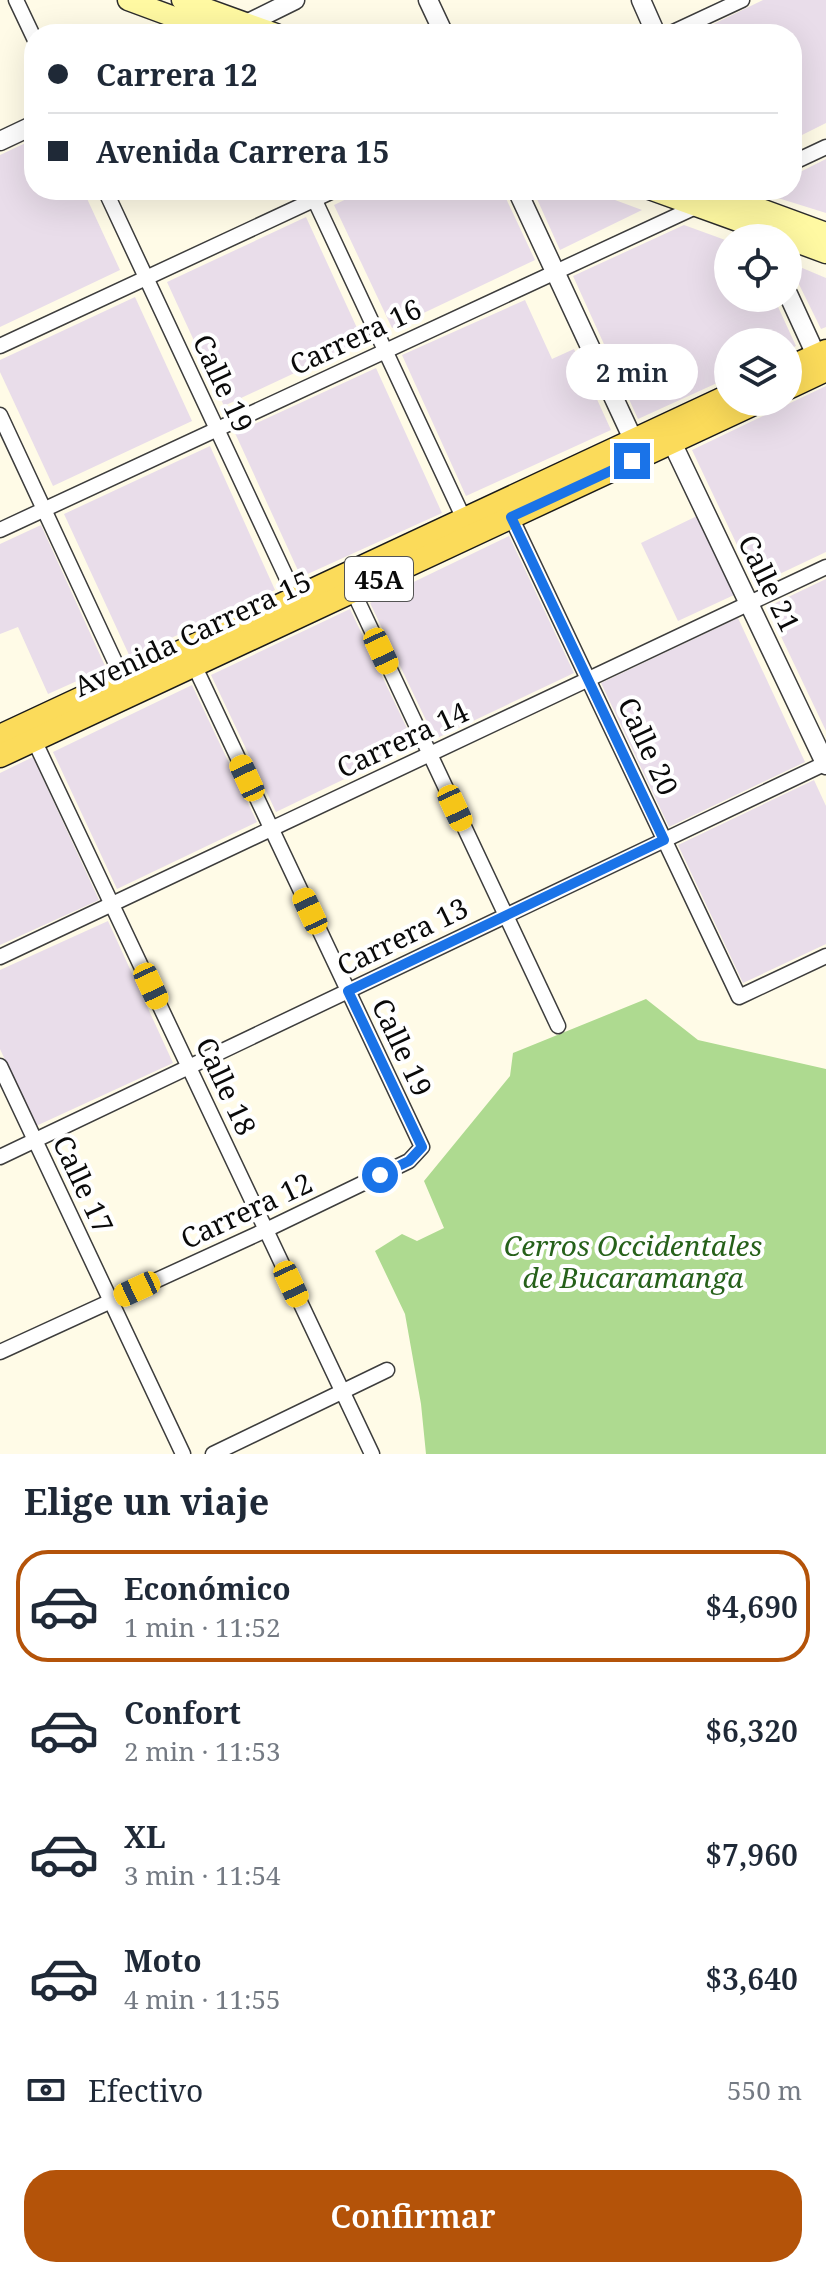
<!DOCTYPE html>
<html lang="es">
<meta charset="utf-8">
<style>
:root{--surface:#fff;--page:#f2f2f3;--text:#1f2937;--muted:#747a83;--line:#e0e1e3;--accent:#b45309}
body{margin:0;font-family:"Noto Serif",serif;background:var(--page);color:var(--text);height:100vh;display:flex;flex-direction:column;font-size:30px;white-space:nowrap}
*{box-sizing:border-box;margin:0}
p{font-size:26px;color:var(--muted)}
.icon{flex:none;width:44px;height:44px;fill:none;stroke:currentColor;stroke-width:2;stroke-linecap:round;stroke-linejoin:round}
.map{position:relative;height:1454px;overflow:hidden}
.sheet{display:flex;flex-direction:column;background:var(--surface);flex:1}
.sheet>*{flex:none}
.guide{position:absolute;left:24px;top:24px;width:778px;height:176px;border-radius:32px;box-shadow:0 8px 32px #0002;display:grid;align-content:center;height:176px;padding:0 24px;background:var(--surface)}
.buttons{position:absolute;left:714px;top:224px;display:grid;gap:16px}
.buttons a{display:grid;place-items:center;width:88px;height:88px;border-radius:50%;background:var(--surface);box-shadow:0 8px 32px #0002;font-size:40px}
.end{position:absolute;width:36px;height:36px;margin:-18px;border:10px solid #1a73e8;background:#fff;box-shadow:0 0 0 4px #fff}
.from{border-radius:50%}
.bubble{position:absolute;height:56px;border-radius:28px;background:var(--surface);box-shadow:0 8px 32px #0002;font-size:26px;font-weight:600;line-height:56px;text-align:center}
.car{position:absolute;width:24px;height:48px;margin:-24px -12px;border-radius:10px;box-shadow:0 0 6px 2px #0007;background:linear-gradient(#f5c518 24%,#345 0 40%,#f5c518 0 76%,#345 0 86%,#f5c518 0)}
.guide b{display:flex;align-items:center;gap:28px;height:76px;font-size:30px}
.guide b+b{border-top:2px solid var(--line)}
.guide i{width:20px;height:20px;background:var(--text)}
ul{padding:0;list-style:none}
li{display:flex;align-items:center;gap:24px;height:112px;margin:0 16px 12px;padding:0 8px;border:4px solid transparent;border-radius:32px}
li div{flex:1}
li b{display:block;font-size:30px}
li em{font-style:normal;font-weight:600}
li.current{border-color:var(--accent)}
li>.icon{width:72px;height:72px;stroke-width:1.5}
h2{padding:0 24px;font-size:36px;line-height:96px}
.pay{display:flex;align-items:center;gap:20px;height:88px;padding:0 24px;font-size:30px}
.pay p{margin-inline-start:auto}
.button{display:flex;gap:16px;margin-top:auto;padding:16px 24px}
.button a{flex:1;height:92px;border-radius:32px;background:var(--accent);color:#fff;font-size:32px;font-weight:600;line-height:92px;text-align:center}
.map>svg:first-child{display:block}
</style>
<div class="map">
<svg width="826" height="1454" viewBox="0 0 826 1454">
<rect width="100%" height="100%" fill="#fffbe7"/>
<!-- industrial -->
<g fill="#e9ddea">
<path d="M763 0H826V123L792 140V34H693Z"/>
<path d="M34 139V190H83L120 270 0 327V155Z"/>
<path d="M826 159V213L759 192 792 190V176Z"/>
<path d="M365 190H502L535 260 392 328 334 205Z"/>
<path d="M533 190H588L642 210 560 250Z"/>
<path d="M306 217 363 341 224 406 167 282Z"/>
<path d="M684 225 728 241V298H774L796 346 788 350V342H728V378L638 419 573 276Z"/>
<path d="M788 262 826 278V327L821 329Z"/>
<path d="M135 297 192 421 53 486 0 372V360Z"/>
<path d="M525 300 552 359 574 349 611 430 466 496 402 355Z"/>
<path d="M376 368 442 513 301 577 235 433Z"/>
<path d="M826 386V552L756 585 692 450Z"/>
<path d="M210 446 275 590 130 657 64 514Z"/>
<path d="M697 516 734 595 678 621 641 543Z"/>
<path d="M41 525 106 668 48 694 18 627 0 634V544Z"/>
<path d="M509 536 574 673 435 739 370 603Z"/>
<path d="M826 579V731L767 607Z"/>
<path d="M350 609 415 745 276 812 211 675Z"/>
<path d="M738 618 805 762 669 827 601 683Z"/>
<path d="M192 685 257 822 117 889 53 752Z"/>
<path d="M33 757 99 900 0 945V773Z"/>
<path d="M814 780 826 806V944L743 983 678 845Z"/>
<path d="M108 921 173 1063 36 1126 0 1049V970Z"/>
</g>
<!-- forest -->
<path fill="#aeda90" d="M646 999 698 1040 826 1069V1454H426L421 1404 405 1314 375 1251 402 1234 417 1241 444 1228 424 1181 510 1076 513 1053Z"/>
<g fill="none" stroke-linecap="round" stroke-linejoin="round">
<!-- minor casing -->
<g stroke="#3d3d3d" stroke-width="17">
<g id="minor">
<path d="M16 0 34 38"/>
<path d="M669 34 742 0"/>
<path d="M792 163 826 147"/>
<path d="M105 190 296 598"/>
<path d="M310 190 464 519"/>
<path d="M0 346 335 190"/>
<path d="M0 415 123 679"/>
<path d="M511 517 739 997 826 956"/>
<path d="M0 530 700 205"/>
<path d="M353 591 558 1026"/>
<path d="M34 740 372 1454"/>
<path d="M0 957 826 567"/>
<path d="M0 1066 183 1454"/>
<path d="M0 1157 826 763"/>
<path d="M0 1352 266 1230 409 1161 422 1147 194 665"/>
<path d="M213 1454 387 1370"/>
</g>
</g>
<!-- tertiary casing -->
<g stroke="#3d3d3d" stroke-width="21">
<g id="tertiary">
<path d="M428 0 444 34"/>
<path d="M641 0 656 34"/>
<path d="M226 34 295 0"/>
<path d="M0 141 34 125"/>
<path d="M517 190 639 452"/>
<path d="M788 294 816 355 826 362"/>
<path d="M667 432 826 765"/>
</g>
</g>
<!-- secondary casing -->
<g stroke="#2c2c2c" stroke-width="23">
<g id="secondary">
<path d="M128 0 220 34"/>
<path d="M182 0 276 34"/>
<path d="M652 190 785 238"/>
<path d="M709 190 826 233"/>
<path d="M788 239 826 253"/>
</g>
</g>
<!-- primary casing -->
<g stroke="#1b1b1b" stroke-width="25">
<g id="primary">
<path d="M788 368 826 351"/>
<path d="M788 388 826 370"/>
<path d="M0 736 728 396"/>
<path d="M0 756 758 402"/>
</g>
</g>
<!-- minor -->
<use href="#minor" stroke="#fff" stroke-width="14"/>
<!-- tertiary -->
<use href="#tertiary" stroke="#fff" stroke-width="18"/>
<!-- secondary -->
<use href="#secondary" stroke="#fff9a2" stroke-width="20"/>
<!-- primary -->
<use href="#primary" stroke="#fbdb5a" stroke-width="22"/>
</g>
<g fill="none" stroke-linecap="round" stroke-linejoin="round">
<!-- route -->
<path stroke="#1a73e8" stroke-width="10" d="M380 1175 409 1161 422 1147 348 991 664 840 511 517 632 461"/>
</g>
<g text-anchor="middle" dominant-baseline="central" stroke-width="8" stroke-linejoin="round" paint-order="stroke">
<!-- shield labels -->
<rect fill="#fff" stroke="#545454" stroke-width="2" x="345" y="557" width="68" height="44" rx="6"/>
<g font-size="26" font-weight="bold" fill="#0a0a0a">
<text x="379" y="579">45A</text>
</g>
<!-- street labels -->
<g font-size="28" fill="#0a0a0a" stroke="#fff">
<text transform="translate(355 336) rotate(-25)">Carrera 16</text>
<text transform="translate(224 383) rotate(65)">Calle 19</text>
<text transform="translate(770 583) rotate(64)">Calle 21</text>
<text transform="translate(192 633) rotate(-25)">Avenida Carrera 15</text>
<text transform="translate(402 739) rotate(-25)">Carrera 14</text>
<text transform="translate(649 746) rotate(65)">Calle 20</text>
<text transform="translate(402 936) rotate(-26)">Carrera 13</text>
<text transform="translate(403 1047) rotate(65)">Calle 19</text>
<text transform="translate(227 1086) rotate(65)">Calle 18</text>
<text transform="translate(84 1184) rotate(65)">Calle 17</text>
<text transform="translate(246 1210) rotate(-25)">Carrera 12</text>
</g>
<!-- park labels -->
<g font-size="28" font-style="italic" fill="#26611a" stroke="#fff">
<text x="633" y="1245">Cerros Occidentales<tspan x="633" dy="32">de Bucaramanga</tspan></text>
</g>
</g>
</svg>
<div class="buttons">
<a><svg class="icon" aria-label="locate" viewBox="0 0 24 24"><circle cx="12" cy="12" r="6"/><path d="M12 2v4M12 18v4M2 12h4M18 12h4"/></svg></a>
<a><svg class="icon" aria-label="layers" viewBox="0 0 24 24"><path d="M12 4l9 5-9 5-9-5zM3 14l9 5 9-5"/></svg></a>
</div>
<i class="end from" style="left:380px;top:1175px"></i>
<i class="end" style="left:632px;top:461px"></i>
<div class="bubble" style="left:566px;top:344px;width:132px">2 min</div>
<i class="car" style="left:381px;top:651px;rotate:155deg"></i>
<i class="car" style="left:247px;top:778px;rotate:335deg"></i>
<i class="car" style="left:455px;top:808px;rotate:155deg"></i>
<i class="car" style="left:310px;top:911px;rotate:335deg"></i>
<i class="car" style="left:151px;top:986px;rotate:155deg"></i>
<i class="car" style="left:291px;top:1284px;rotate:155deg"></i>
<i class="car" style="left:137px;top:1289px;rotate:245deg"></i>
<div class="guide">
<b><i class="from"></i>Carrera 12</b>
<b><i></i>Avenida Carrera 15</b>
</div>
</div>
<section class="sheet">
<h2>Elige un viaje</h2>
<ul>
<li class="current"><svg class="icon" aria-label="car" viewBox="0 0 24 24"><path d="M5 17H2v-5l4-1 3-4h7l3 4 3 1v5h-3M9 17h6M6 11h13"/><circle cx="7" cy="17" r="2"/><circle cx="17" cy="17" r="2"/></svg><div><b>Económico</b><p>1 min · 11:52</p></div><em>$4,690</em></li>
<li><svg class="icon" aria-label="car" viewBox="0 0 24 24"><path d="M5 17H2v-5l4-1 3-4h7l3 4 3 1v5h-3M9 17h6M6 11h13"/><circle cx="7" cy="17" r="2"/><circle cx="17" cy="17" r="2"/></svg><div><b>Confort</b><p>2 min · 11:53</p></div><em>$6,320</em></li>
<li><svg class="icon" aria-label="car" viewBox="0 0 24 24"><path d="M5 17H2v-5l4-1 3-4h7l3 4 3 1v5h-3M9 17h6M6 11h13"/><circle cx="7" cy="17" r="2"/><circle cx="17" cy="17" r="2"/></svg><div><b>XL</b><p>3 min · 11:54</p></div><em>$7,960</em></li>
<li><svg class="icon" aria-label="car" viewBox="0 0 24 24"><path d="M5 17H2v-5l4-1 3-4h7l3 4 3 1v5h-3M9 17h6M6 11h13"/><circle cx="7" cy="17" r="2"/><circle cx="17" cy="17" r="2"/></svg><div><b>Moto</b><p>4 min · 11:55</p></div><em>$3,640</em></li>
</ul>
<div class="pay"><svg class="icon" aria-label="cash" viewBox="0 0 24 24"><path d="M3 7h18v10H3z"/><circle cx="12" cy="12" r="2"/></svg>Efectivo<p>550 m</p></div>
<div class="button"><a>Confirmar</a></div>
</section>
